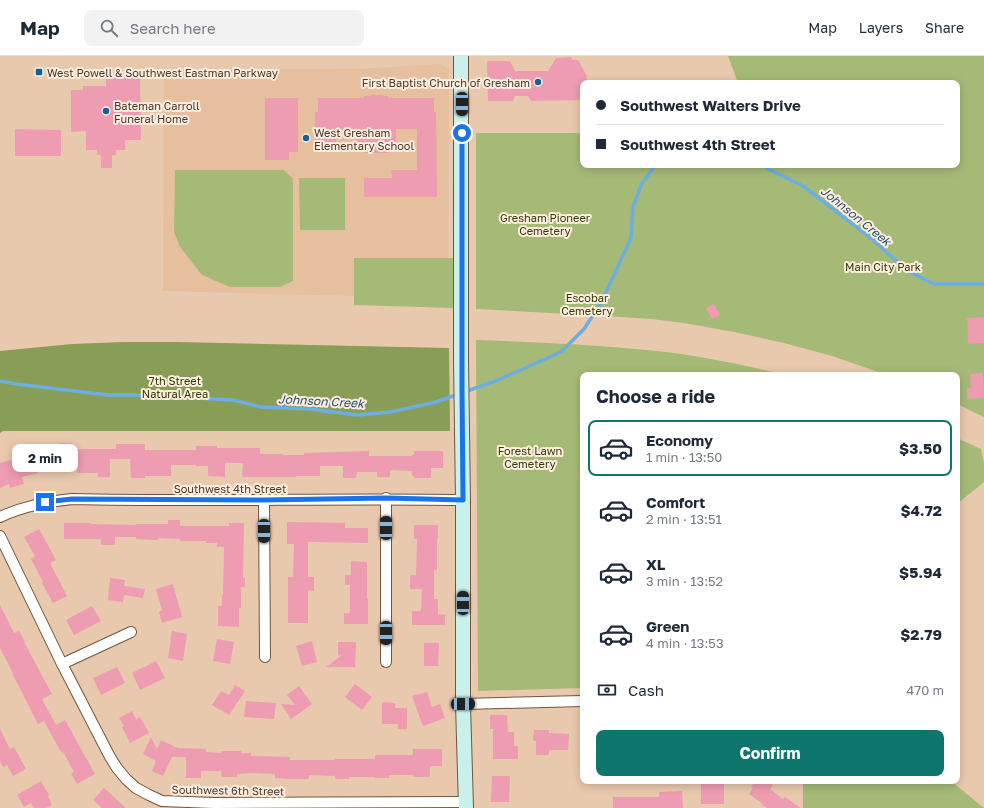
<!DOCTYPE html>
<meta charset="utf-8">
<style>
:root{--surface:#fff;--page:#f2f2f3;--text:#1f2937;--muted:#747a83;--line:#e0e1e3;--accent:#0f766e}
body{margin:0;font-family:"Golos Text",sans-serif;background:var(--page);color:var(--text);height:100vh;display:flex;flex-direction:column;font-size:15px;white-space:nowrap}
*{box-sizing:border-box;margin:0}
p{font-size:13px;color:var(--muted)}
.icon{flex:none;width:22px;height:22px;fill:none;stroke:currentColor;stroke-width:2;stroke-linecap:round;stroke-linejoin:round}
.map{position:relative;flex:1;overflow:hidden}
.panel{position:absolute;left:580px;top:316px;width:380px;height:412px;display:flex;flex-direction:column;background:var(--surface);border-radius:8px;box-shadow:0 2px 10px #0003}
.panel>*{flex:none}
.banner{position:absolute;left:580px;top:24px;width:380px;height:88px;border-radius:8px;box-shadow:0 2px 10px #0003;display:grid;align-content:center;height:88px;padding:0 16px;background:var(--surface)}
.end{position:absolute;width:18px;height:18px;margin:-9px;border:5px solid #1a73e8;background:#fff;box-shadow:0 0 0 2px #fff}
.from{border-radius:50%}
.bubble{position:absolute;height:28px;border-radius:8px;background:var(--surface);box-shadow:0 2px 10px #0003;font-size:13px;font-weight:700;line-height:28px;text-align:center}
.car{position:absolute;width:12px;height:24px;margin:-12px -6px;border-radius:5px;box-shadow:0 0 3px 1px #0007;background:linear-gradient(#222 24%,#8ab4d8 0 40%,#222 0 76%,#8ab4d8 0 86%,#222 0)}
.banner b{display:flex;align-items:center;gap:14px;height:38px;font-size:15px}
.banner b+b{border-top:1px solid var(--line)}
.banner i{width:10px;height:10px;background:var(--text)}
ul{padding:0;list-style:none}
li{display:flex;align-items:center;gap:12px;height:56px;margin:0 8px 6px;padding:0 8px;border:2px solid transparent;border-radius:8px}
li div{flex:1}
li b{display:block;font-size:15px}
li em{font-style:normal;font-weight:700}
li.active{border-color:var(--accent)}
li>.icon{width:36px;height:36px;stroke-width:1.5}
h2{padding:0 16px;font-size:18px;line-height:48px}
.pay{display:flex;align-items:center;gap:10px;height:44px;padding:0 16px;font-size:15px}
.pay p{margin-inline-start:auto}
.button{display:flex;gap:8px;margin-top:auto;padding:8px 16px}
.button a{flex:1;height:46px;border-radius:8px;background:var(--accent);color:#fff;font-size:16px;font-weight:700;line-height:46px;text-align:center}
header{display:flex;align-items:center;gap:24px;box-sizing:border-box;height:56px;padding:0 20px;background:var(--surface);border-bottom:1px solid var(--line)}
header strong{font-size:19px}
nav{display:flex;gap:22px;margin-inline-start:auto;font-size:14px}
.search{width:280px;height:36px;background:var(--page);display:flex;align-items:center;gap:10px;box-sizing:border-box;padding:0 14px;border-radius:8px;color:var(--muted);font-size:15px}
.map>svg:first-child{display:block}
</style>
<header>
<strong>Map</strong>
<div class="search"><svg class="icon" aria-label="search" viewBox="0 0 24 24"><circle cx="10" cy="10" r="6"/><path d="M15 15l6 6"/></svg>Search here</div>
<nav><a>Map</a><a>Layers</a><a>Share</a></nav>
</header>
<div class="map">
<svg width="984" height="752" viewBox="0 0 984 752">
<rect width="100%" height="100%" fill="#e9c9ad"/>
<!-- built -->
<path fill="#e6bf9e" d="M440 8 449 13 448 202H354V240L163 235 164 14 357 13Z"/>
<!-- green -->
<g fill="#a6ba77">
<path d="M728 0H984V361L957 348V319H887L832 300 784 287 734 276 684 267 651 263 607 260 476 253V77H583V109H957V27H738Z"/>
<path d="M175 114H284L293 123V225L280 231H230L202 219 180 191 174 176Z"/>
<path d="M299 122H345V174H300Z"/>
<path d="M354 202H453V252L354 249Z"/>
<path d="M476 284C533 286 590 288 647 294 693 298 740 308 785 319H583V632L478 635Z"/>
<path d="M957 382 981 393 984 407V426L957 448Z"/>
<path d="M803 725H951L984 752H803Z"/>
</g>
<!-- forest -->
<path fill="#889d56" d="M124 286H177L449 292 450 375H3L0 377V295L72 288Z"/>
<g fill="none" stroke-linecap="round" stroke-linejoin="round">
<!-- stream -->
<g stroke="#6daee1" stroke-width="3.5">
<path d="M762 109 768 113 803 130 871 182 906 214 934 228H984"/>
<path d="M0 325 16 328 108 339H137L233 344 261 351 309 353 357 359 390 356 436 346 459 338"/>
<path d="M464 336 498 324 561 296 584 273 601 247 631 182 633 151 642 127 656 109"/>
</g>
</g>
<!-- building -->
<g fill="#ed9cb1">
<path d="M571 1 572 4H578L587 20 586 22 588 25 587 27H583V44L531 45 528 40H515L513 45H488L487 5H510L515 15H548L556 2Z"/>
<path d="M106 21H140L141 84H125V94H116V99H112V112H101V99H97V94H86V75L71 76V34H83V30H106Z"/>
<path d="M371 39H383V40H388V42H434V56H436L437 141H364V122H392L391 114H417V73H396V89L388 97H365L362 93V88H357V74H336V93H315V56H318V42H364V40H371Z"/>
<path d="M265 42H298V96H289V104H265Z"/>
<path d="M15 73 61 74V100H15Z"/>
<path d="M714 248 720 259 712 263 706 252Z"/>
<path d="M984 261V287L968 288 967 262Z"/>
<path d="M983 317 984 342 967 343V332H971L970 318Z"/>
<path d="M59 387H72L74 393H116V388H145V394H196V390H217V392H260V398H282V399H304V397L369 395V400H412V399H414V395H443V412H431V422H414V420H412V415L390 414V421H377V416H357L356 422H343V410H320V420H296V421H242L243 407H225V421L208 420V410H196V409H171V420H145V422H131L130 403H110V421H98V417H77L78 409 54 410 53 405 35 406 38 417 22 421 24 428 10 432 9 428 0 432V407L41 396V391L59 390Z"/>
<path d="M168 464H180V470H229V467H244L243 522H245V531H241V552H239V571L218 570V550H222V539H223L224 491H217V487H206V485H180V483L158 482V484L136 483V481H115V489H101V483H64V467H91V468L136 469V468H168Z"/>
<path d="M287 466 345 467V472H368V487L308 486V521H314V535L308 534V567H288V521H293L294 488H287Z"/>
<path d="M414 469H438V483H437V514H434V543H438V558L445 559V569H412V555H421L422 533H410V519H416L417 483H414Z"/>
<path d="M39 473 56 504 50 507 67 540 53 547 42 527 43 526 31 503 35 500 24 481Z"/>
<path d="M351 505 367 506V543H368V568H344V557H350V529H345V519H351Z"/>
<path d="M110 522 125 524 124 530 145 533 143 542 124 539 123 546 108 544Z"/>
<path d="M173 528 182 561 162 567 159 556 162 554 156 533Z"/>
<path d="M0 549 14 577 19 575 25 586H24L52 638 42 643 56 669 65 664 95 718 77 728 71 718 74 716 63 696H61L44 665 38 668 12 617H13L0 592Z"/>
<path d="M92 550 101 565 74 579 66 564Z"/>
<path d="M172 575 187 578 183 605 168 602Z"/>
<path d="M217 583 234 586 230 608 213 605Z"/>
<path d="M312 585 317 606 302 610 296 590Z"/>
<path d="M338 586H356L355 611H326L343 598 338 600Z"/>
<path d="M424 587H439L438 610H424Z"/>
<path d="M156 605 165 622 140 634 132 617Z"/>
<path d="M117 611 125 627 101 639 93 622Z"/>
<path d="M355 628 372 641 362 654 345 641Z"/>
<path d="M235 629 245 635 229 659 212 649 221 635 229 639Z"/>
<path d="M299 630 312 648 291 663 281 648 295 649 287 639Z"/>
<path d="M427 636 432 651 440 648 445 662 423 670 412 640Z"/>
<path d="M246 645 276 647 274 663 244 661Z"/>
<path d="M382 646 395 647V652H407V673H398V668H382Z"/>
<path d="M132 655 136 663 140 661 149 677 130 687 122 671 124 670 119 662Z"/>
<path d="M490 659H507L508 676H514V690H518V703H493V673H490Z"/>
<path d="M0 673 10 693 14 691 26 713 13 720 7 709 3 711 0 705Z"/>
<path d="M534 674H549V677L569 678 568 694H549V699H536V685H533Z"/>
<path d="M151 681 157 693 161 684 178 692 206 693V696L221 697V695H241V697H251V700L290 701V704H335V703H375V699H413V693H442V710H430V721H413V719H389V722H375V721H349V723H335V720L309 719V723H289L275 722V718L252 717 237 718V721H222L221 715H201V722H186V701H172L163 720 152 715 156 705 143 698Z"/>
<path d="M492 720H510L509 746H491Z"/>
<path d="M41 725 49 739 48 740 52 749 46 752H34L31 747 24 751 17 739Z"/>
<path d="M755 725H766L773 729 770 733 783 743 785 741 801 752H767L762 749 763 748 749 738 753 731H751Z"/>
<rect x="701" y="726" width="23" height="22"/>
<path d="M104 732 126 752H102L93 744Z"/>
<path d="M682 735 683 752H613V741H659V736Z"/>
</g>
<g fill="none" stroke-linecap="round" stroke-linejoin="round">
<!-- street casing -->
<g stroke="#71563d" stroke-width="12">
<g id="street">
<path d="M386 442V606"/>
<path d="M264 444 265 601"/>
<path d="M0 461C24 450 46 446 72 443 203 446 333 442 463 444"/>
<path d="M0 480 62 608 110 701 117 712 126 723 136 732 149 739 162 745 214 747 466 746"/>
<path d="M62 608 131 576"/>
<path d="M463 648 583 645"/>
</g>
</g>
<!-- secondary casing -->
<g stroke="#71563d" stroke-width="16">
<path id="secondary" d="M461 0V305L463 444V648L466 752"/>
</g>
<!-- street -->
<use href="#street" stroke="#fff" stroke-width="10"/>
<!-- secondary -->
<use href="#secondary" stroke="#caf0eb" stroke-width="14"/>
</g>
<g fill="none" stroke-linecap="round" stroke-linejoin="round">
<!-- route -->
<path stroke="#1a73e8" stroke-width="5" d="M45 446 72 443 264 444 386 442 463 444 462 333V77"/>
</g>
<!-- markers -->
<g fill="#116395" stroke="#feeddf" stroke-width="1.5">
<rect x="35" y="12" width="8" height="8" rx="2"/>
<circle cx="538" cy="26" r="4"/>
<circle cx="106" cy="55" r="4"/>
<circle cx="306" cy="82" r="4"/>
</g>
<g text-anchor="middle" dominant-baseline="central" stroke-width="4" stroke-linejoin="round" paint-order="stroke">
<!-- poi labels -->
<g font-size="11" fill="#45382c" stroke="#feeddf" text-anchor="start">
<text x="47" y="16">West Powell &amp; Southwest Eastman Parkway</text>
<text x="530" y="26" text-anchor="end">First Baptist Church of Gresham</text>
<text x="114" y="49">Bateman Carroll<tspan x="114" dy="13">Funeral Home</tspan></text>
<text x="314" y="76">West Gresham<tspan x="314" dy="13">Elementary School</tspan></text>
</g>
<!-- park labels -->
<g font-size="11" fill="#2e3b03" stroke="#feeddf">
<text x="545" y="161">Gresham Pioneer<tspan x="545" dy="13">Cemetery</tspan></text>
<text x="883" y="210">Main City Park</text>
<text x="587" y="241">Escobar<tspan x="587" dy="13">Cemetery</tspan></text>
<text x="175" y="324">7th Street<tspan x="175" dy="13">Natural Area</tspan></text>
<text x="530" y="394">Forest Lawn<tspan x="530" dy="13">Cemetery</tspan></text>
</g>
<!-- street labels -->
<g font-size="11" fill="#45382c" stroke="#feeddf">
<text x="230" y="432">Southwest 4th Street</text>
<text transform="translate(228 734) rotate(1)">Southwest 6th Street</text>
</g>
<!-- water labels -->
<g font-size="12" font-style="italic" fill="#1e4f71" stroke="#feeddf">
<text transform="translate(856 160) rotate(39)">Johnson Creek</text>
<text transform="translate(321 345) rotate(3)">Johnson Creek</text>
</g>
</g>
</svg>
<i class="end from" style="left:462px;top:77px"></i>
<i class="end" style="left:45px;top:446px"></i>
<div class="bubble" style="left:12px;top:388px;width:66px">2 min</div>
<i class="car" style="left:462px;top:48px;rotate:180deg"></i>
<i class="car" style="left:386px;top:472px;rotate:0deg"></i>
<i class="car" style="left:264px;top:475px;rotate:180deg"></i>
<i class="car" style="left:463px;top:547px;rotate:0deg"></i>
<i class="car" style="left:386px;top:577px;rotate:180deg"></i>
<i class="car" style="left:463px;top:648px;rotate:89deg"></i>
<div class="banner">
<b><i class="from"></i>Southwest Walters Drive</b>
<b><i></i>Southwest 4th Street</b>
</div>
<section class="panel">
<h2>Choose a ride</h2>
<ul>
<li class="active"><svg class="icon" aria-label="car" viewBox="0 0 24 24"><path d="M5 17H2v-5l4-1 3-4h7l3 4 3 1v5h-3M9 17h6M6 11h13"/><circle cx="7" cy="17" r="2"/><circle cx="17" cy="17" r="2"/></svg><div><b>Economy</b><p>1 min · 13:50</p></div><em>$3.50</em></li>
<li><svg class="icon" aria-label="car" viewBox="0 0 24 24"><path d="M5 17H2v-5l4-1 3-4h7l3 4 3 1v5h-3M9 17h6M6 11h13"/><circle cx="7" cy="17" r="2"/><circle cx="17" cy="17" r="2"/></svg><div><b>Comfort</b><p>2 min · 13:51</p></div><em>$4.72</em></li>
<li><svg class="icon" aria-label="car" viewBox="0 0 24 24"><path d="M5 17H2v-5l4-1 3-4h7l3 4 3 1v5h-3M9 17h6M6 11h13"/><circle cx="7" cy="17" r="2"/><circle cx="17" cy="17" r="2"/></svg><div><b>XL</b><p>3 min · 13:52</p></div><em>$5.94</em></li>
<li><svg class="icon" aria-label="car" viewBox="0 0 24 24"><path d="M5 17H2v-5l4-1 3-4h7l3 4 3 1v5h-3M9 17h6M6 11h13"/><circle cx="7" cy="17" r="2"/><circle cx="17" cy="17" r="2"/></svg><div><b>Green</b><p>4 min · 13:53</p></div><em>$2.79</em></li>
</ul>
<div class="pay"><svg class="icon" aria-label="cash" viewBox="0 0 24 24"><path d="M3 7h18v10H3z"/><circle cx="12" cy="12" r="2"/></svg>Cash<p>470 m</p></div>
<div class="button"><a>Confirm</a></div>
</section>
</div>
